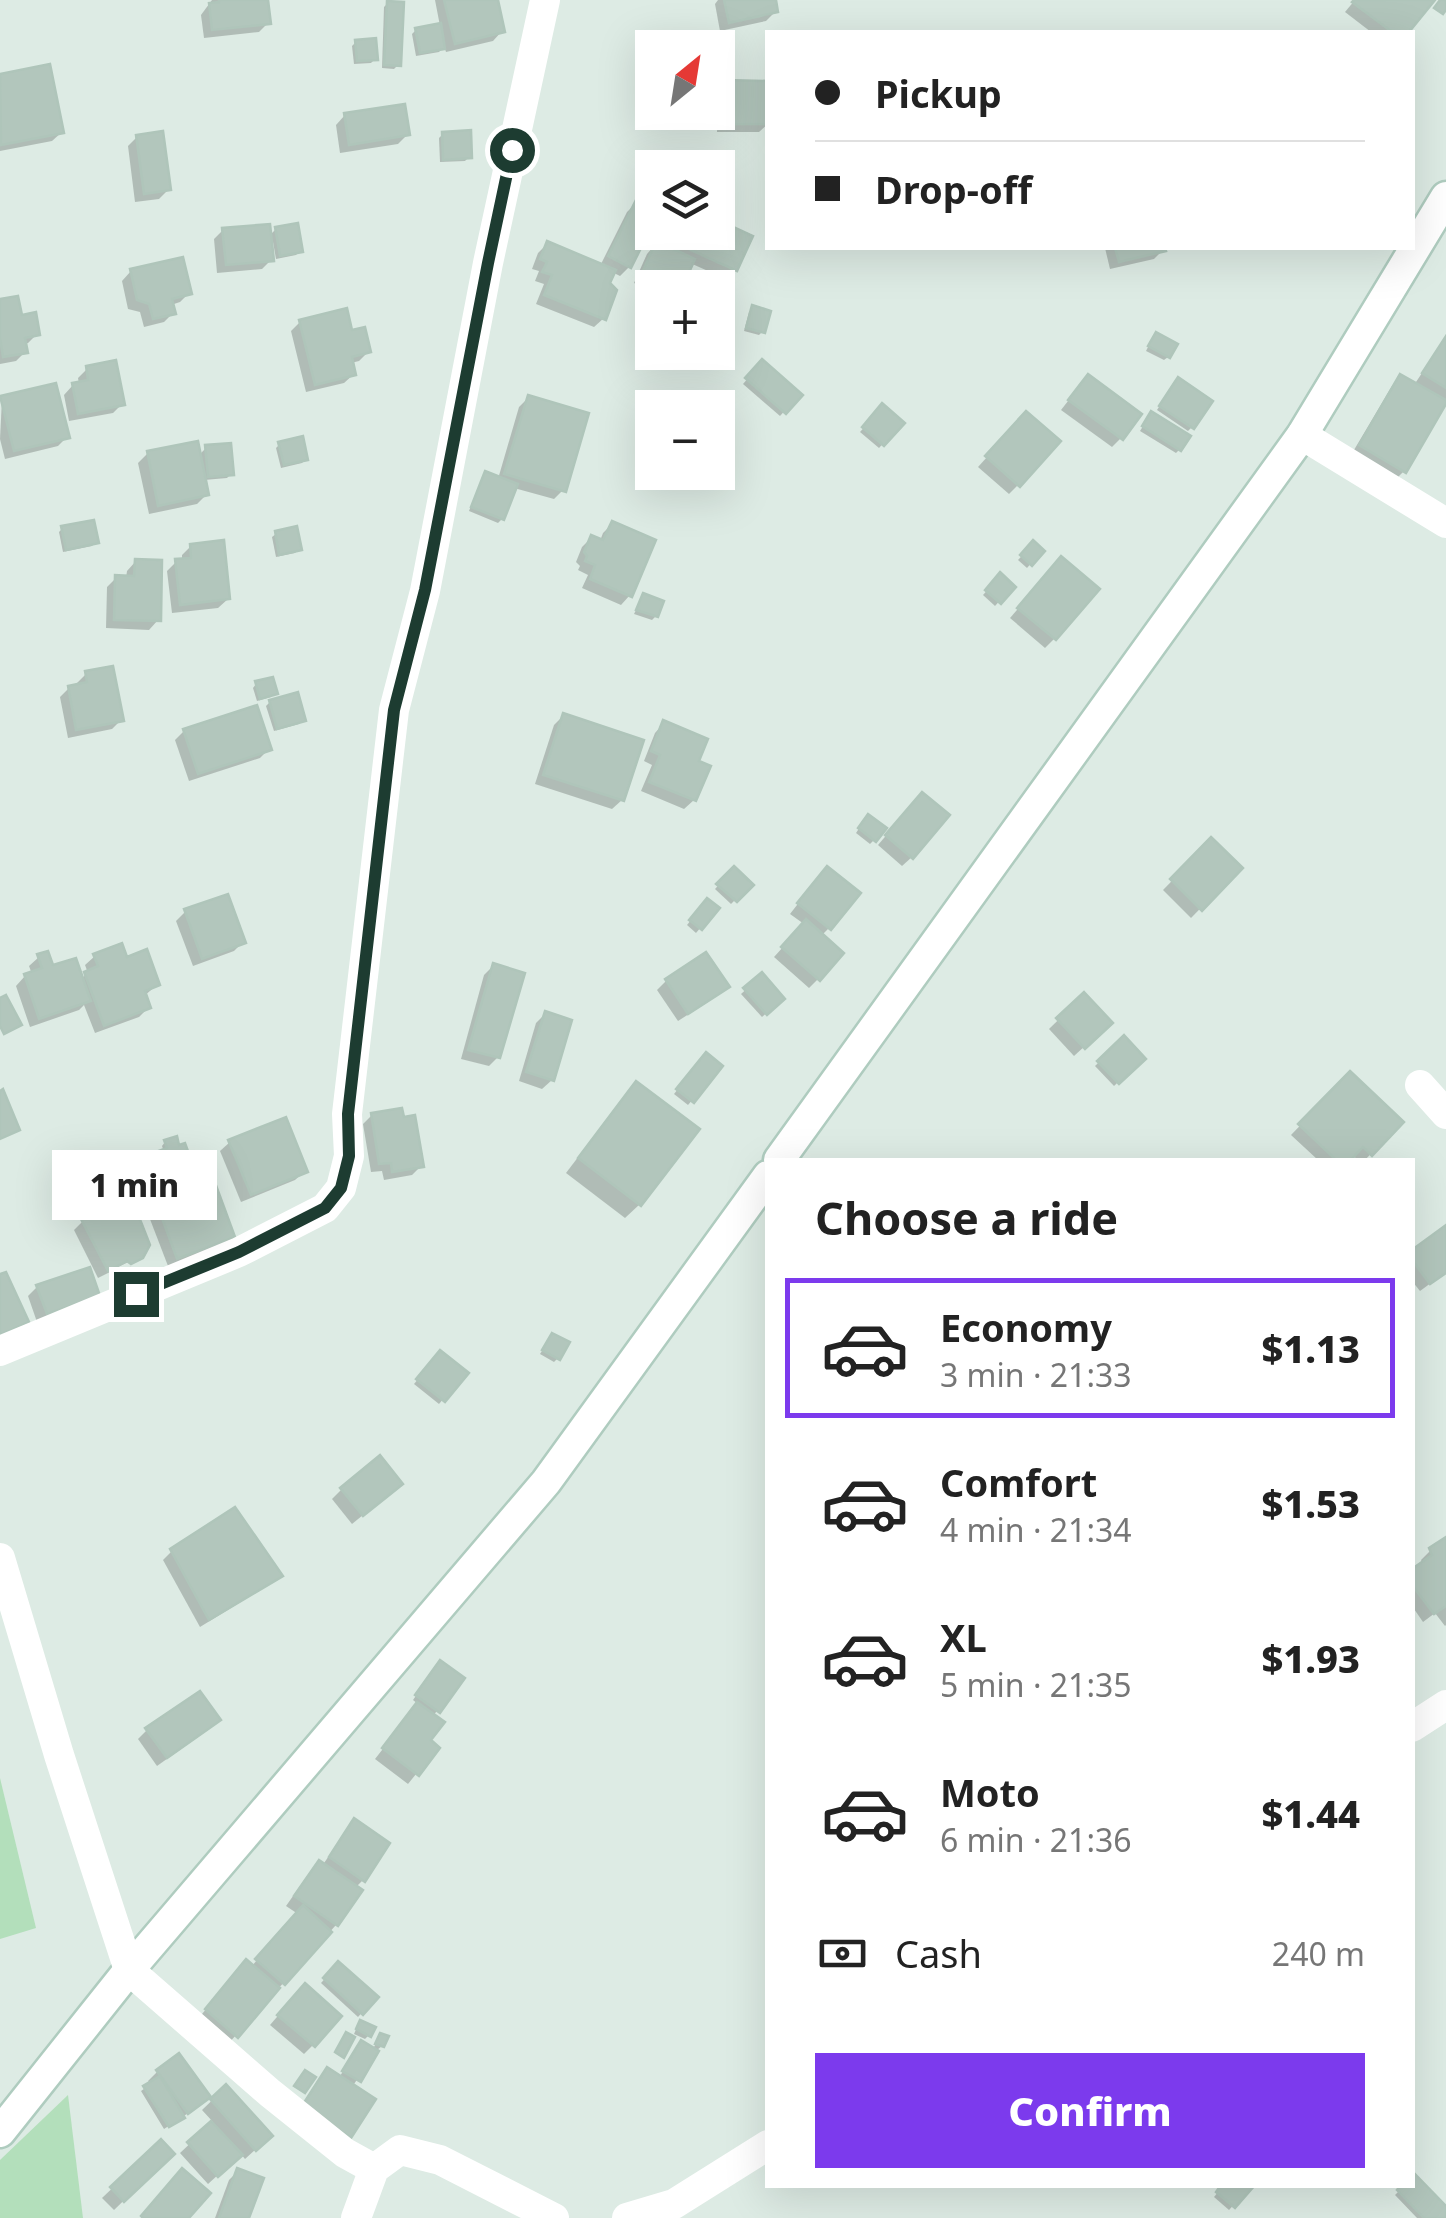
<!DOCTYPE html>
<meta charset="utf-8">
<style>
:root{--surface:#fff;--page:#f2f2f2;--text:#222;--muted:#767676;--line:#e0e0e0;--accent:#7c3aed}
body{margin:0;font-family:"Noto Sans",sans-serif;background:var(--page);color:var(--text);height:100vh;display:flex;flex-direction:column;font-size:38px;white-space:nowrap}
*{box-sizing:border-box;margin:0}
p{font-size:32px;color:var(--muted)}
.icon{flex:none;width:55px;height:55px;fill:none;stroke:currentColor;stroke-width:2;stroke-linecap:round;stroke-linejoin:round}
.map{position:relative;flex:1;overflow:hidden}
.side{position:absolute;left:765px;top:1158px;width:650px;height:1030px;display:flex;flex-direction:column;background:var(--surface);border-radius:0px;box-shadow:0 10px 40px #0002}
.side>*{flex:none}
.banner{position:absolute;left:765px;top:30px;width:650px;height:220px;border-radius:0px;box-shadow:0 10px 40px #0002;display:grid;align-content:center;height:220px;padding:0 50px;background:var(--surface)}
.needle{width:65px;rotate:30deg}
.tools{position:absolute;left:635px;top:30px;display:grid;gap:20px}
.tools a{display:grid;place-items:center;width:100px;height:100px;border-radius:0px;background:var(--surface);box-shadow:0 10px 40px #0002;font-size:50px}
.end{position:absolute;width:45px;height:45px;margin:-22px;border:12px solid #1d3c31;background:#fff;box-shadow:0 0 0 5px #fff}
.from{border-radius:50%}
.bubble{position:absolute;height:70px;border-radius:0px;background:var(--surface);box-shadow:0 10px 40px #0002;font-size:32px;font-weight:800;line-height:70px;text-align:center}
.banner b{display:flex;align-items:center;gap:35px;height:95px;font-size:38px}
.banner b+b{border-top:2px solid var(--line)}
.banner i{width:25px;height:25px;background:var(--text)}
ul{padding:0;list-style:none}
li{display:flex;align-items:center;gap:30px;height:140px;margin:0 20px 15px;padding:0 30px;border:5px solid transparent;border-radius:0px}
li div{flex:1}
li b{display:block;font-size:38px}
li em{font-style:normal;font-weight:800}
li.current{border-color:var(--accent)}
li>.icon{width:90px;height:90px;stroke-width:1.5}
h2{padding:0 50px;font-size:45px;line-height:120px}
.pay{display:flex;align-items:center;gap:25px;height:110px;padding:0 50px;font-size:38px}
.pay p{margin-inline-start:auto}
.cta{display:flex;gap:20px;margin-top:auto;padding:20px 50px}
.cta a{flex:1;height:115px;border-radius:0px;background:var(--accent);color:#fff;font-size:40px;font-weight:800;line-height:115px;text-align:center}
.map>svg:first-child{display:block}
</style>
<div class="map">
<svg width="1446" height="2218" viewBox="0 0 1446 2218">
<rect width="100%" height="100%" fill="#ddebe4"/>
<!-- green -->
<g fill="#b3dfbb">
<path d="M0 1778 36 1928 0 1939Z"/>
<path d="M68 2095 83 2218H0V2160Z"/>
</g>
<!-- shadow -->
<g fill="#0003">
<path d="M212 0H265L268 23 259 32 204 38 201 15Z"/>
<path d="M435 0H495L502 31 493 41 446 52 444 46 439 52 416 56 412 34 416 30 440 26Z"/>
<path d="M718 0H773L776 11 766 21 720 31 715 4Z"/>
<path d="M1355 0H1431L1406 32H1371L1345 12Z"/>
<path d="M388 3 398 65 394 69 382 68 384 7Z"/>
<path d="M356 42 375 59 371 63 354 64 352 46Z"/>
<path d="M48 67 62 132 52 141 0 151V77Z"/>
<path d="M726 83 768 124 759 132H717L718 92Z"/>
<path d="M345 115 407 135 398 144 340 153 336 125Z"/>
<path d="M443 134 469 157 465 161 440 162 439 138Z"/>
<path d="M137 137 169 189 159 199 135 202 128 146Z"/>
<path d="M636 203 652 211V221L629 267 620 276 612 272 607 284 604 318 594 327 536 304 544 284 535 281 539 271 532 269 538 253 547 244 600 266 627 212Z"/>
<path d="M718 223 750 238 735 270 726 279 690 263 679 288H652V291L634 283 647 254 654 246 651 245 656 232H718Z"/>
<path d="M276 229 300 251 296 255 276 259 273 242H269L271 260 262 269 217 273 214 239 223 230 269 236Z"/>
<path d="M1105 248H1162L1163 250 1154 259 1110 269Z"/>
<path d="M131 271 189 293 180 302 171 305 173 313 164 322 144 327 140 312 128 309 122 281Z"/>
<path d="M0 301 37 334 28 343 24 344 25 352 16 361 0 364Z"/>
<path d="M753 308 763 331 759 335 744 331 749 312Z"/>
<path d="M300 322 350 333 368 352 359 361 351 363 354 374 344 383 306 392 291 331Z"/>
<path d="M1446 337V403L1404 471 1395 480 1351 455 1392 386 1401 377 1414 385Z"/>
<path d="M1152 339 1168 357 1164 360 1146 351Z"/>
<path d="M762 362 799 395 780 416 743 384Z"/>
<path d="M87 369 122 404 113 413 69 421 64 395 73 385 79 384 78 378Z"/>
<path d="M1174 384 1192 427 1188 431 1157 410Z"/>
<path d="M1079 387 1121 438 1112 447 1061 410Z"/>
<path d="M529 397 563 490 554 499 514 488 502 519 498 523 469 511 482 478 486 474 498 479 519 407Z"/>
<path d="M2 399 67 437 58 446 5 459 0 439Z"/>
<path d="M883 407 902 423 879 448 860 432Z"/>
<path d="M1148 418 1179 450 1176 453 1140 431Z"/>
<path d="M1017 424 1018 485 1009 494 978 467Z"/>
<path d="M280 444 306 459 302 463 281 468 276 448Z"/>
<path d="M206 448 231 474 227 478 204 480 206 495 197 504 149 514 138 463 148 453 199 455Z"/>
<path d="M612 524 630 595 621 605 582 588 588 575 578 570 580 566 576 562 582 547 591 538 600 541 603 533Z"/>
<path d="M63 528 96 542 92 546 63 552 59 532Z"/>
<path d="M276 534 299 549 295 553 276 557 272 537Z"/>
<path d="M1033 544 1042 551 1027 568 1018 560Z"/>
<path d="M191 546 228 599 218 608 172 613 167 571 176 562 182 561V555Z"/>
<path d="M136 561 158 620 149 630 106 628 107 587 116 578H126L127 571Z"/>
<path d="M1052 569 1054 639 1045 648 1010 618Z"/>
<path d="M1000 576 1012 587 995 606 983 595Z"/>
<path d="M643 596 656 616 652 620 634 614Z"/>
<path d="M86 674 121 720 112 729 68 738 60 697 69 688 77 687V683Z"/>
<path d="M256 684 275 693 271 697 257 701 253 688Z"/>
<path d="M270 702 303 720 299 724 274 731 266 706Z"/>
<path d="M563 716 622 800 612 809 535 784 554 725Z"/>
<path d="M664 723 696 762 694 800 684 809 641 791 652 765 644 761 655 733Z"/>
<path d="M184 731 269 749 260 758 189 781 175 740Z"/>
<path d="M913 804 912 857 902 866 878 845Z"/>
<path d="M864 821 874 840 870 844 856 833Z"/>
<path d="M1211 841 1240 868 1191 918 1163 890Z"/>
<path d="M734 869 750 885 731 904 715 889Z"/>
<path d="M818 878 829 928 821 936 818 979 809 988 774 957 804 924 790 914Z"/>
<path d="M703 905 716 909 696 933 687 925Z"/>
<path d="M185 912 243 942 234 951 193 966 176 921Z"/>
<path d="M95 956 125 960 157 985 144 996 149 1007 139 1017 95 1033 84 1005 79 1010 30 1027 16 986 25 976 32 974 29 966 39 957 52 968 81 979 88 973 85 965Z"/>
<path d="M493 966 498 1057 489 1066 461 1059 484 975Z"/>
<path d="M761 976 782 999 762 1017 741 994Z"/>
<path d="M666 981 726 987 717 996 678 1021 657 990Z"/>
<path d="M1084 995 1110 1023 1074 1056 1049 1029Z"/>
<path d="M545 1014 552 1080 542 1089 519 1081 536 1023Z"/>
<path d="M1124 1038 1143 1058 1114 1086 1095 1066Z"/>
<path d="M706 1055 720 1067 688 1105 674 1094Z"/>
<path d="M1350 1074 1401 1122 1365 1160H1358L1352 1155 1347 1160H1318L1291 1135Z"/>
<path d="M637 1084 640 1204 625 1218 566 1173 623 1098Z"/>
<path d="M372 1115 421 1166 412 1175 384 1180 382 1171 371 1172 363 1124Z"/>
<path d="M165 1142 186 1154 182 1157 153 1166 151 1159 164 1152 162 1146Z"/>
<path d="M230 1142 305 1171 295 1180 241 1202 220 1151Z"/>
<path d="M157 1204 232 1236 223 1246 168 1266 148 1214Z"/>
<path d="M83 1221 139 1257 118 1267 120 1271 132 1266 120 1272 116 1269 98 1278 74 1230Z"/>
<path d="M1446 1228V1272L1420 1291 1412 1281V1253Z"/>
<path d="M37 1287 97 1295 37 1322 28 1296Z"/>
<path d="M549 1340 558 1358 554 1362 540 1354Z"/>
<path d="M440 1353 465 1373 439 1404 414 1384Z"/>
<path d="M341 1490 390 1493 352 1524 332 1499Z"/>
<path d="M1446 1540V1625L1445 1626 1435 1613 1423 1622 1412 1606V1572L1423 1564 1421 1560 1431 1550Z"/>
<path d="M172 1551 280 1575 270 1584 200 1627 163 1560Z"/>
<path d="M436 1667 461 1679 433 1716 427 1741 437 1748 408 1784 375 1759 418 1704 413 1700Z"/>
<path d="M218 1720 209 1729 157 1766 138 1739 147 1730Z"/>
<path d="M355 1822 363 1880 355 1888 359 1891 336 1925 227 2045 197 2020 237 1972 251 1967 298 1914 286 1906 310 1872 319 1863 322 1866 346 1831Z"/>
<path d="M338 1964 375 1998 358 2017 321 1983Z"/>
<path d="M296 1995 313 2045 304 2054 270 2025Z"/>
<path d="M357 2027 369 2035 365 2039 354 2034Z"/>
<path d="M381 2036 382 2046 377 2050 352 2087 350 2136 340 2145 295 2116 318 2080 327 2071 339 2078 357 2047 372 2050Z"/>
<path d="M178 2057 208 2097 199 2106 164 2129 141 2091 151 2084 148 2081 157 2072Z"/>
<path d="M226 2087 270 2136 245 2159 241 2154 208 2184 180 2153 213 2122 202 2110Z"/>
<path d="M161 2142 172 2154 114 2210 102 2198Z"/>
<path d="M238 2171 247 2218H215L229 2180Z"/>
<path d="M1414 2176 1446 2209V2218H1417L1395 2195 1405 2185H1412Z"/>
<path d="M1224 2185H1252L1229 2210 1214 2197Z"/>
</g>
<!-- building -->
<g fill="#b2c6bc" stroke="#afc5ba" stroke-width="2.5">
<path d="M219 0H268L271 24 212 30 209 3 219 2Z"/>
<path d="M444 0H498L505 32 455 44Z"/>
<path d="M724 0H776L778 12 729 23Z"/>
<path d="M1354 0H1435L1409 32H1392L1352 2Z"/>
<path d="M1440 0H1446V10L1443 14 1434 8Z"/>
<path d="M387 1 404 2 401 66 384 65Z"/>
<path d="M441 23 445 49 420 53 415 28Z"/>
<path d="M376 38 378 60 357 61 355 40Z"/>
<path d="M50 64 64 133 1 145 0 74Z"/>
<path d="M725 80 768 81V124H725Z"/>
<path d="M405 104 410 135 349 145 344 113Z"/>
<path d="M471 130 472 158 443 160 442 132Z"/>
<path d="M163 131 171 190 144 194 136 135Z"/>
<path d="M636 200 652 208V226L631 268 608 256Z"/>
<path d="M718 220 753 236 737 271 658 235 659 232H718Z"/>
<path d="M298 223 303 252 280 256 275 227Z"/>
<path d="M270 224 274 261 226 265 222 228Z"/>
<path d="M547 241 616 270 610 283 617 290 606 320 544 295 552 275 542 272 547 262 540 259Z"/>
<path d="M656 241 695 259 682 288H673L642 273Z"/>
<path d="M1115 248H1165L1166 251 1119 262Z"/>
<path d="M183 257 192 294 172 299 176 314 153 319 149 304 137 300 130 269Z"/>
<path d="M18 296 22 315 36 312 40 335 25 338 28 353 3 357 0 338V299Z"/>
<path d="M752 305 771 311 765 333 746 328Z"/>
<path d="M347 308 352 330 365 327 371 352 352 357 356 375 315 385 299 320Z"/>
<path d="M1156 332 1178 344 1170 358 1148 346Z"/>
<path d="M1446 336V388L1422 373Z"/>
<path d="M762 359 803 395 786 414 745 378Z"/>
<path d="M116 360 125 405 78 414 72 383 88 380 86 366Z"/>
<path d="M1088 374 1142 414 1123 440 1068 400Z"/>
<path d="M1400 374 1446 400V404L1406 473 1359 445Z"/>
<path d="M1178 377 1213 401 1194 429 1159 406Z"/>
<path d="M56 383 70 438 14 451 0 396Z"/>
<path d="M528 395 589 413 566 492 504 474Z"/>
<path d="M882 403 905 423 884 446 862 427Z"/>
<path d="M1026 411 1061 441 1020 487 985 456Z"/>
<path d="M1151 411 1191 436 1181 451 1142 426Z"/>
<path d="M303 436 308 460 284 465 278 442Z"/>
<path d="M198 441 209 495 158 506 147 451Z"/>
<path d="M231 443 234 475 208 477 205 445Z"/>
<path d="M485 471 518 484 504 520 471 507Z"/>
<path d="M94 520 99 543 66 550 61 526Z"/>
<path d="M612 521 656 540 632 597 590 579 595 565 585 561 587 556 584 552 591 535 603 540Z"/>
<path d="M297 526 302 550 279 555 275 531Z"/>
<path d="M224 540 230 599 180 605 175 559 191 558 190 544Z"/>
<path d="M1033 540 1045 551 1032 566 1020 555Z"/>
<path d="M1061 556 1100 589 1056 640 1017 608Z"/>
<path d="M135 559 162 560 161 621 114 620 115 575 134 576Z"/>
<path d="M1000 572 1016 587 1001 604 985 590Z"/>
<path d="M643 593 664 601 658 617 636 610Z"/>
<path d="M113 666 124 721 76 730 68 686 87 682 85 671Z"/>
<path d="M273 677 278 694 260 699 255 681Z"/>
<path d="M298 692 306 721 277 729 269 700Z"/>
<path d="M257 705 272 750 198 774 183 729Z"/>
<path d="M563 713 644 740 624 801 543 775Z"/>
<path d="M663 720 708 739 699 761 711 766 696 801 649 782 660 755 651 751Z"/>
<path d="M922 792 950 815 913 859 885 835Z"/>
<path d="M868 814 887 828 876 842 858 828Z"/>
<path d="M1211 837 1243 868 1202 911 1170 879Z"/>
<path d="M734 866 754 885 737 902 716 884Z"/>
<path d="M827 866 861 893 831 930 797 903Z"/>
<path d="M228 894 246 943 202 959 184 909Z"/>
<path d="M707 898 720 908 702 930 689 920Z"/>
<path d="M806 919 844 953 820 981 781 947Z"/>
<path d="M122 943 127 957 147 949 160 985 145 991 151 1008 104 1026 84 972 98 966 93 954Z"/>
<path d="M48 951 53 965 76 958 91 1001 39 1019 24 974 42 968 37 954Z"/>
<path d="M706 952 730 987 688 1014 665 979Z"/>
<path d="M493 963 525 973 500 1058 468 1050Z"/>
<path d="M762 972 785 999 767 1015 743 988Z"/>
<path d="M1084 992 1113 1023 1085 1049 1056 1018Z"/>
<path d="M6 995 22 1025 4 1034 0 1026V998Z"/>
<path d="M545 1011 572 1020 554 1081 526 1072Z"/>
<path d="M1124 1035 1146 1059 1119 1084 1097 1061Z"/>
<path d="M706 1052 723 1066 694 1103 676 1089Z"/>
<path d="M1350 1071 1404 1122 1372 1156 1363 1147 1351 1160H1336L1298 1124Z"/>
<path d="M636 1081 700 1129 641 1206 578 1158Z"/>
<path d="M3 1089 20 1130 0 1139V1091Z"/>
<path d="M402 1108 404 1117 415 1115 424 1167 392 1172 391 1163 379 1164 371 1113Z"/>
<path d="M286 1117 308 1172 251 1195 228 1140Z"/>
<path d="M177 1136 179 1145 185 1143 189 1154 157 1164 153 1153 167 1148 164 1140Z"/>
<path d="M214 1180 235 1237 177 1259 156 1202Z"/>
<path d="M130 1194 150 1245 143 1258 131 1264 127 1261 108 1271 81 1219Z"/>
<path d="M1446 1225V1273L1430 1284 1412 1260V1250Z"/>
<path d="M90 1267 100 1296 47 1314 36 1285Z"/>
<path d="M6 1272 29 1322 0 1335V1274Z"/>
<path d="M552 1333 570 1342 560 1360 542 1350Z"/>
<path d="M440 1350 469 1373 445 1402 416 1379Z"/>
<path d="M380 1455 403 1484 363 1516 340 1488Z"/>
<path d="M235 1507 283 1576 209 1620 170 1549Z"/>
<path d="M1446 1537V1606L1434 1614 1412 1585V1569L1432 1555 1429 1548Z"/>
<path d="M440 1660 465 1678 440 1713 415 1695Z"/>
<path d="M200 1691 221 1720 167 1758 145 1728Z"/>
<path d="M417 1702 445 1722 431 1740 440 1748 419 1776 382 1748Z"/>
<path d="M354 1818 390 1843 365 1882 329 1857Z"/>
<path d="M319 1860 363 1890 338 1926 294 1896Z"/>
<path d="M303 1905 332 1932 285 1985 255 1959Z"/>
<path d="M246 1959 280 1988 238 2038 205 2009Z"/>
<path d="M338 1961 379 1997 363 2015 323 1978Z"/>
<path d="M305 1983 342 2016 315 2047 277 2015Z"/>
<path d="M360 2020 376 2027 371 2037 356 2029Z"/>
<path d="M346 2032 355 2037 344 2058 335 2052Z"/>
<path d="M380 2033 389 2036 384 2047 375 2044Z"/>
<path d="M361 2040 379 2051 361 2082 342 2071Z"/>
<path d="M179 2053 211 2097 188 2114 156 2070Z"/>
<path d="M327 2067 376 2099 351 2138 302 2106Z"/>
<path d="M305 2070 316 2077 305 2093 294 2086Z"/>
<path d="M160 2076 185 2118 169 2127 143 2086Z"/>
<path d="M226 2084 273 2136 256 2151 210 2099Z"/>
<path d="M211 2121 243 2155 218 2177 187 2142Z"/>
<path d="M161 2139 175 2154 124 2202 110 2187Z"/>
<path d="M182 2168 211 2193 189 2218H143L141 2216Z"/>
<path d="M237 2168 264 2178 249 2218H219Z"/>
<path d="M1414 2173 1446 2206V2218H1424L1397 2190 1401 2185H1412Z"/>
<path d="M1221 2185H1255L1235 2208 1216 2192Z"/>
</g>
<g fill="none" stroke-linecap="round" stroke-linejoin="round">
<!-- secondary casing -->
<g stroke="#afccbf" stroke-width="35">
<g id="secondary">
<path d="M779 1160 1302 435 1446 197"/>
<path d="M0 2132 129 1970 546 1482 768 1176"/>
</g>
</g>
<!-- street -->
<g stroke="#fff" stroke-width="30">
<path d="M1302 435 1446 523"/>
<path d="M1420 1085 1446 1114"/>
<path d="M0 1351 239 1252 325 1208 341 1188 349 1156 347 1114 394 710 425 591 488 263 545 0"/>
<path d="M0 1558 59 1755 129 1970 270 2093 345 2153 374 2169"/>
<path d="M1412 1727 1446 1705"/>
<path d="M356 2218 374 2169 400 2150 440 2160 554 2218"/>
<path d="M627 2218 674 2204 768 2145"/>
</g>
<!-- secondary -->
<use href="#secondary" stroke="#fff" stroke-width="30"/>
</g>
<g fill="none" stroke-linecap="round" stroke-linejoin="round">
<!-- route -->
<path stroke="#1d3c31" stroke-width="12" d="M136 1294 239 1252 325 1208 341 1188 349 1156 348 1114 394 710 425 590 488 263 512 150"/>
</g>
</svg>
<div class="tools">
<a><svg class="needle" viewBox="-14 -14 28 28"><path d="M0-13l5 13h-10z" fill="#e53935"/><path d="M0 13l5-13h-10z" fill="#767676"/></svg></a>
<a><svg class="icon" aria-label="layers" viewBox="0 0 24 24"><path d="M12 4l9 5-9 5-9-5zM3 14l9 5 9-5"/></svg></a>
<a>+</a>
<a>−</a>
</div>
<i class="end from" style="left:512px;top:150px"></i>
<i class="end" style="left:136px;top:1294px"></i>
<div class="bubble" style="left:52px;top:1150px;width:165px">1 min</div>
<div class="banner">
<b><i class="from"></i>Pickup</b>
<b><i></i>Drop-off</b>
</div>
<section class="side">
<h2>Choose a ride</h2>
<ul>
<li class="current"><svg class="icon" aria-label="car" viewBox="0 0 24 24"><path d="M5 17H2v-5l4-1 3-4h7l3 4 3 1v5h-3M9 17h6M6 11h13"/><circle cx="7" cy="17" r="2"/><circle cx="17" cy="17" r="2"/></svg><div><b>Economy</b><p>3 min · 21:33</p></div><em>$1.13</em></li>
<li><svg class="icon" aria-label="car" viewBox="0 0 24 24"><path d="M5 17H2v-5l4-1 3-4h7l3 4 3 1v5h-3M9 17h6M6 11h13"/><circle cx="7" cy="17" r="2"/><circle cx="17" cy="17" r="2"/></svg><div><b>Comfort</b><p>4 min · 21:34</p></div><em>$1.53</em></li>
<li><svg class="icon" aria-label="car" viewBox="0 0 24 24"><path d="M5 17H2v-5l4-1 3-4h7l3 4 3 1v5h-3M9 17h6M6 11h13"/><circle cx="7" cy="17" r="2"/><circle cx="17" cy="17" r="2"/></svg><div><b>XL</b><p>5 min · 21:35</p></div><em>$1.93</em></li>
<li><svg class="icon" aria-label="car" viewBox="0 0 24 24"><path d="M5 17H2v-5l4-1 3-4h7l3 4 3 1v5h-3M9 17h6M6 11h13"/><circle cx="7" cy="17" r="2"/><circle cx="17" cy="17" r="2"/></svg><div><b>Moto</b><p>6 min · 21:36</p></div><em>$1.44</em></li>
</ul>
<div class="pay"><svg class="icon" aria-label="cash" viewBox="0 0 24 24"><path d="M3 7h18v10H3z"/><circle cx="12" cy="12" r="2"/></svg>Cash<p>240 m</p></div>
<div class="cta"><a>Confirm</a></div>
</section>
</div>
